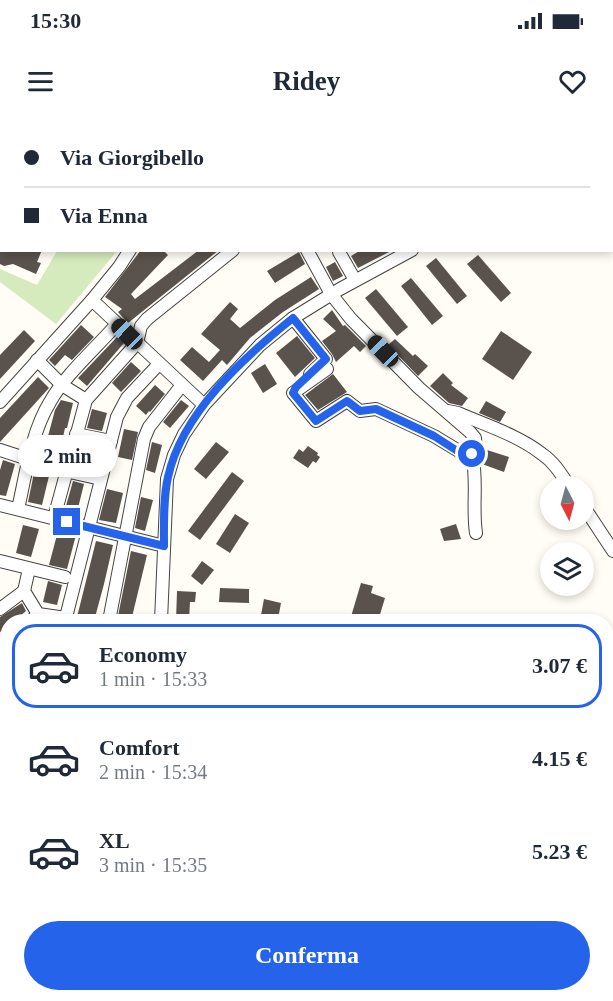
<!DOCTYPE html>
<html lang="it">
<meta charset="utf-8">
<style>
:root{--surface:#fff;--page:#f6f6f7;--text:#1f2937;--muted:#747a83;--line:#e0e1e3;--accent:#2563eb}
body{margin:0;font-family:"Times New Roman",serif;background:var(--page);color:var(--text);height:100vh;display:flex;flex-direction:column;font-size:22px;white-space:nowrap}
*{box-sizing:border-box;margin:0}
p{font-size:20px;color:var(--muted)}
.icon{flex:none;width:33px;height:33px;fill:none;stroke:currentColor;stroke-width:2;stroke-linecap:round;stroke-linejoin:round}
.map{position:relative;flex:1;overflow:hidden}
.details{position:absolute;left:0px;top:494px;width:614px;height:388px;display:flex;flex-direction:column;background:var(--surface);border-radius:24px 24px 0 0;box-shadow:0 3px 9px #0003}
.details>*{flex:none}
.banner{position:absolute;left:0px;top:0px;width:614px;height:132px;box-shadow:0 3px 9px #0003;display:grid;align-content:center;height:132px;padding:0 24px;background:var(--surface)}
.needle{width:39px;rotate:174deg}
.fabs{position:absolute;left:540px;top:356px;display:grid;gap:12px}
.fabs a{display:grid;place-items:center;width:54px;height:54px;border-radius:50%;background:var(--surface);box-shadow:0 3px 9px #0003;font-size:30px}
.end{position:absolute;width:27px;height:27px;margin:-14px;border:8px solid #2563eb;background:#fff;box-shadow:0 0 0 3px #fff}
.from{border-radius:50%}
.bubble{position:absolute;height:42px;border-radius:21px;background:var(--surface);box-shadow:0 3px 9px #0003;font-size:20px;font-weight:600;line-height:42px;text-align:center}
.car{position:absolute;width:18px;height:36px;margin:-18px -9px;border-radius:8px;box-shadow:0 0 4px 2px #0007;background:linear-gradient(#222 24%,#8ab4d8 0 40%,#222 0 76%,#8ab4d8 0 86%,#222 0)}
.banner b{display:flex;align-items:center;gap:21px;height:57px;font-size:22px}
.banner b+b{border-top:2px solid var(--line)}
.banner i{width:15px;height:15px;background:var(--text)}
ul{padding:10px 0 0;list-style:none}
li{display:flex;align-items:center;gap:18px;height:84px;margin:0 12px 9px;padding:0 12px;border:3px solid transparent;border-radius:24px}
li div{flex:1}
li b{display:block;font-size:22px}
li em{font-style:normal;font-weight:600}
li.active{border-color:var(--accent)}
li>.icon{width:54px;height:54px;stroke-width:1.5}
.action{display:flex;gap:12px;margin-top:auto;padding:12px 24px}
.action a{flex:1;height:69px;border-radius:36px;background:var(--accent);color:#fff;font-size:24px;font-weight:600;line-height:69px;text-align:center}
.status{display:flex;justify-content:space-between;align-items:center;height:42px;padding:0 30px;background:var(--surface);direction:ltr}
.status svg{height:16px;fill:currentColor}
header{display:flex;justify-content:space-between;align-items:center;height:78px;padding:0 24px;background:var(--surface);font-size:27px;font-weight:600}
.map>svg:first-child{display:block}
</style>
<div class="status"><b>15:30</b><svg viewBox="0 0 49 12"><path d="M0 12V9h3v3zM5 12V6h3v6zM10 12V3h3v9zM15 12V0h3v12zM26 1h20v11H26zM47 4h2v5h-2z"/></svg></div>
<header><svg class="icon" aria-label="menu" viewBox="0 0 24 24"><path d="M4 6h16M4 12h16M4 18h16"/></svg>Ridey<svg class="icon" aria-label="heart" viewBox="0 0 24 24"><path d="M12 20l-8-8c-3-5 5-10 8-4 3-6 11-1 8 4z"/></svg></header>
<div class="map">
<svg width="613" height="881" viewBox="0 0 613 881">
<rect width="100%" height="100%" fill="#fffdf5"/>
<!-- green -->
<path fill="#d5ebbd" d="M57 131H117L56 204 0 162V149L37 165Z"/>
<!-- building -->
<g fill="#5a524d">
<path d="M0 130H42L37 142 41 143 36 154 13 144 4 146 0 144Z"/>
<path d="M141 130H163L168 135 131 174 135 179 199 130H219L128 203 118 192 122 189 105 177Z"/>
<path d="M361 130H393L358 148 351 136Z"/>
<path d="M299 132 305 144 275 163 267 151Z"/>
<path d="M478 135 511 173 501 182 467 144Z"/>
<path d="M436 138 467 176 457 184 426 146Z"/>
<path d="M335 142 343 156 333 161 326 147Z"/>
<path d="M311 157 319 169 283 192 250 218 227 245 222 240 203 261 180 240 192 227 209 242 220 230 201 214 230 182 238 189 230 199 240 208 275 180Z"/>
<path d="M411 158 443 196 432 205 401 166Z"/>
<path d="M376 169 408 207 397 216 365 178Z"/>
<path d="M332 190 343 206 345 205 366 226 360 232 354 226 336 242 332 234 322 221 336 211 323 199Z"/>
<path d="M81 205 94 217 72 240 65 235 55 246 49 240Z"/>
<path d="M24 210 35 221 0 259V235Z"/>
<path d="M501 211 532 232 513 260 482 239Z"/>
<path d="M297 216 315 238 295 257 276 233Z"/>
<path d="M117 217 124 223 87 266 78 258Z"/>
<path d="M395 219 413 236 415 234 428 246 418 256 388 225Z"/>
<path d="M131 242 141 251 121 272 112 263Z"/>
<path d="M265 244 277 264 263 273 251 253Z"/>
<path d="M443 253 453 263 451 265 468 278 462 286 449 283 430 266Z"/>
<path d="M333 254 347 272 318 290 305 275Z"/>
<path d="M38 257 49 268 0 322V298Z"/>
<path d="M155 265 165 274 150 292 149 291 146 295 136 286Z"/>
<path d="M61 280 73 283 67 308H65L58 340 43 335 55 290Z"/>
<path d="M181 280 189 286 170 308 163 302Z"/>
<path d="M486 281 506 292 500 302 479 293Z"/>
<path d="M92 289 107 293 102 311 87 308Z"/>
<path d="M124 309 138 312 132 340 118 337Z"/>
<path d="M152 322 162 325 155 353 146 350Z"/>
<path d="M216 322 229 332 206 359 194 349Z"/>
<path d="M83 324 97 327 92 349 78 345Z"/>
<path d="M308 326 318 333 317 335 320 337 316 343 313 341 308 348 293 338 299 329 303 332Z"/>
<path d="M487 330 509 337 504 352 482 344Z"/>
<path d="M3 340 15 344 6 376 0 375V350Z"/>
<path d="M232 352 244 361 200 420 188 411Z"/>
<path d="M34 353 49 356 42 385 28 382Z"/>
<path d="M73 361 84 364 76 396 64 393Z"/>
<path d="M107 369 123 373 116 403 99 400Z"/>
<path d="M141 377 153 380 145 411 135 408Z"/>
<path d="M235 394 249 403 230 433 216 424Z"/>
<path d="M456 404 461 419 444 421 440 409Z"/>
<path d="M23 405 39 409 31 437 16 433Z"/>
<path d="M58 411 76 415 67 449 49 445Z"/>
<path d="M96 421 113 425 104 464 94 501H76Z"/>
<path d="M131 431 147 435 131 501H117Z"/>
<path d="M202 441 214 450 202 465 191 456Z"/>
<path d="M48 461 62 465 57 485 43 482Z"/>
<path d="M361 463 373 466 371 473 385 478 378 501 350 500Z"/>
<path d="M220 468 249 469V483L219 482Z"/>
<path d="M177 471 196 472 195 482H190L189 501H176Z"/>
<path d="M264 479 281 483 278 499 261 495Z"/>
<path d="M22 483 26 491 14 501H8V506L0 512V497Z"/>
<path d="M8 531V543L0 549V535Z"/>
<path d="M0 603 8 613V623L0 629Z"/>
<path d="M0 659 8 667V690L0 681Z"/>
<path d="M8 764V781L0 785V767Z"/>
</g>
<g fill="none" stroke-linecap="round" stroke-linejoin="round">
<!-- minor casing -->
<g stroke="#444" stroke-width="14">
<g id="minor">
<path d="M53 0 56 2"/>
<path d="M109 0 112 2"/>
<path d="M66 2V0"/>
<path d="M148 2 151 0"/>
<path d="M227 2V0"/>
<path d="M257 2 258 0"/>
<path d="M289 2 290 0"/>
<path d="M351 2 354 0"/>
<path d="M577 2V0"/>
<path d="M307 130 331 174 351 199 419 268 470 312 475 318 476 329 472 334 467 336 434 316 376 289 360 291 347 281 316 301 293 273 327 249"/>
<path d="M339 132 355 160"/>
<path d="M92 180 204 285"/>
<path d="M293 198 326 239 310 254"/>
<path d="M37 240 62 265 86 280"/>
<path d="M0 282 92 180 119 147 130 130"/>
<path d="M448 291 458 293C485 305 518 315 542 334 554 342 561 354 569 366"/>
<path d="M76 314 111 321"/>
<path d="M0 330 65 351 101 359"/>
<path d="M472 334C478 360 472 387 476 413"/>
<path d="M0 385 164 426"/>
<path d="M584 387 613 431"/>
<path d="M18 389C26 354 31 313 50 282 64 256 97 227 117 204"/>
<path d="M54 398 86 280 137 223 141 206 147 199 233 130"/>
<path d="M0 441 65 457"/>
<path d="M29 449 24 471 38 494"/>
<path d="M0 489 24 471"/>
<path d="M31 501 38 494 66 498"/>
<path d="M65 501 117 297 127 278 159 244"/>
<path d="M109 501 144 319 149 307 182 265"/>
<path d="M161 501 167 359 174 335 184 314 204 285 260 225 293 198 340 169 412 130"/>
<path d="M0 527 8 520"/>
<path d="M0 566 8 559"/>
<path d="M0 581 8 590"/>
<path d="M0 643 8 636"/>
<path d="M0 702 8 703"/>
<path d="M0 803 8 799"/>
<path d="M26 874 27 881"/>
<path d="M0 879 16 874"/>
</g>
</g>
<!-- minor -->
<use href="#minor" stroke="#fff" stroke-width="12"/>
</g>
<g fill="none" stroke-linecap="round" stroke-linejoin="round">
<!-- route -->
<path stroke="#2563eb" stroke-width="8" d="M67 402 164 426C164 404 163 379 168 357 182 293 243 238 293 198L326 239 296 267 293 273 316 301 347 281 360 291 376 289 434 316 462 334 467 336 472 334"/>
</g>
</svg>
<div class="fabs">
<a><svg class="needle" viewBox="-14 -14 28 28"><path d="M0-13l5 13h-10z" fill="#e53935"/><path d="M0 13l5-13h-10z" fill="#747a83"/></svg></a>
<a><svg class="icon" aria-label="layers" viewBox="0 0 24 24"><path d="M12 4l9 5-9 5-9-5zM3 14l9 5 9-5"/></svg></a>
</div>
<i class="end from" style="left:472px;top:334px"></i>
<i class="end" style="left:67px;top:402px"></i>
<div class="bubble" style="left:18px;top:315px;width:99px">2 min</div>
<i class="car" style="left:127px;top:214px;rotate:314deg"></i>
<i class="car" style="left:383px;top:231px;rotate:316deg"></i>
<div class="banner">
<b><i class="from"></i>Via Giorgibello</b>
<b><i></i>Via Enna</b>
</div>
<section class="details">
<ul>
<li class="active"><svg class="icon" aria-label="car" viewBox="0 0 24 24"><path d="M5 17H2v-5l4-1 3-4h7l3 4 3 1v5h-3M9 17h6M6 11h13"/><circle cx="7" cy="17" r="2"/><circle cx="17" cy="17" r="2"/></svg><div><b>Economy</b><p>1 min · 15:33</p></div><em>3.07 €</em></li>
<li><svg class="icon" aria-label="car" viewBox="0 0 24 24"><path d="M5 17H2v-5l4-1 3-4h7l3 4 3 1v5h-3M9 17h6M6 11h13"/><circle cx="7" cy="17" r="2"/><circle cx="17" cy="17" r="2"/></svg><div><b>Comfort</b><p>2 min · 15:34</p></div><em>4.15 €</em></li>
<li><svg class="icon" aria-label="car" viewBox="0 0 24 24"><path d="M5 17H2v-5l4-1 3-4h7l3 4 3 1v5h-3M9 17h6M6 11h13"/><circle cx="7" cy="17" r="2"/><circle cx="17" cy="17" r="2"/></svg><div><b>XL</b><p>3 min · 15:35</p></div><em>5.23 €</em></li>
</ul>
<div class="action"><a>Conferma</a></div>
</section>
</div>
